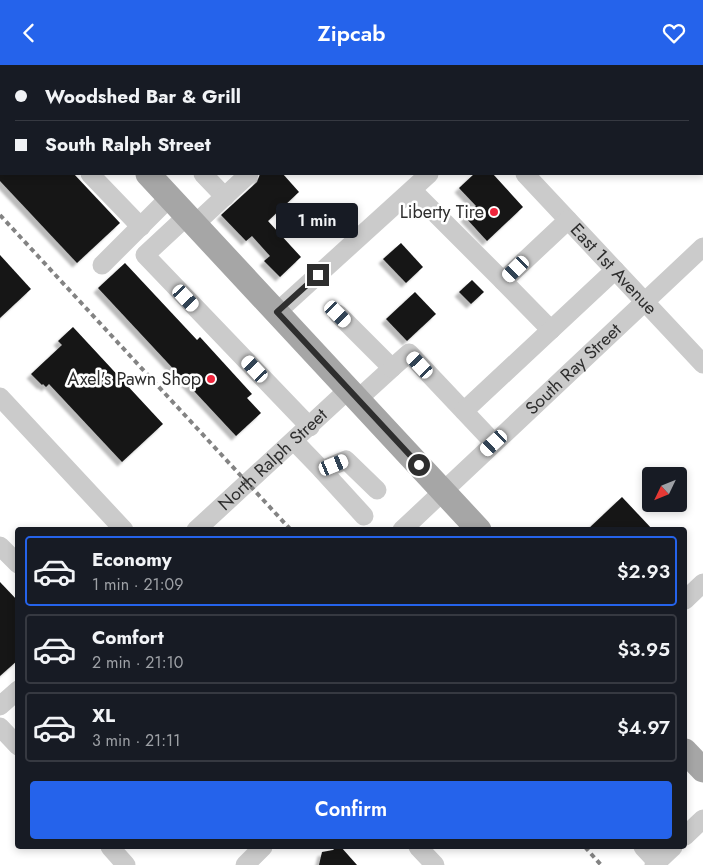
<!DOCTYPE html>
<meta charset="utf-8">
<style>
:root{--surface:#171b24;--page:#242831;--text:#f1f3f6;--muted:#9ea1a6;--line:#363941;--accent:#2563eb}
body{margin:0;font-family:Jost,sans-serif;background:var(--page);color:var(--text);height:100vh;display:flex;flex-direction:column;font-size:19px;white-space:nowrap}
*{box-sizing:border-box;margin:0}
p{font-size:16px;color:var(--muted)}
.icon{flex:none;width:28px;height:28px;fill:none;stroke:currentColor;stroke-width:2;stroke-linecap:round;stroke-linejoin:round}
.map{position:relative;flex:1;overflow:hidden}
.drawer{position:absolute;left:15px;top:462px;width:672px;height:322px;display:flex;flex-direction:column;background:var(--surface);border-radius:5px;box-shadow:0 2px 8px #0003}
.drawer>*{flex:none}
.banner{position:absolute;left:0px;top:0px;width:704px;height:110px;box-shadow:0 2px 8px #0003;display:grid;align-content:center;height:110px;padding:0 15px;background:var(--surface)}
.needle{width:32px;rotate:227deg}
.tools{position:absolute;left:642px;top:402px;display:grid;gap:10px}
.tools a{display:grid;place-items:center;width:45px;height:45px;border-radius:5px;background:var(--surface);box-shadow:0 2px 8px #0003;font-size:25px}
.end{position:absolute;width:22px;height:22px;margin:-11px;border:6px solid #2e2e2e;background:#fff;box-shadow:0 0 0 2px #fff}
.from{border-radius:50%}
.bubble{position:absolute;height:35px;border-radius:5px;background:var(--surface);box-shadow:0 2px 8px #0003;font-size:16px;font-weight:600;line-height:35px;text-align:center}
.car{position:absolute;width:15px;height:30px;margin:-15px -8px;border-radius:6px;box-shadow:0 0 4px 1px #0007;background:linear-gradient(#fff 24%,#345 0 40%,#fff 0 76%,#345 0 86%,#fff 0)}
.banner b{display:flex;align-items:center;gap:18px;height:48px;font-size:19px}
.banner b+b{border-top:1px solid var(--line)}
.banner i{width:12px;height:12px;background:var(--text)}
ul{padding:9px 0 0;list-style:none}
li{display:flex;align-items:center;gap:15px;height:70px;margin:0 10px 8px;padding:0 5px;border:2px solid var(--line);border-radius:5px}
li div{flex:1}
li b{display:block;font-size:19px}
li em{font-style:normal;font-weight:600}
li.selected{border-color:var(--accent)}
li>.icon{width:45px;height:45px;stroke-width:1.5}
.action{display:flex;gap:10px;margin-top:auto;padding:10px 15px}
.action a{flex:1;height:58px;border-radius:5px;background:var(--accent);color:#fff;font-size:20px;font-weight:600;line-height:58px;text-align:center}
header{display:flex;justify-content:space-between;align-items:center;height:65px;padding:0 15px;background:var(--accent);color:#fff;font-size:22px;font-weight:600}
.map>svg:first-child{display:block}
</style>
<header><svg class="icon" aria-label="back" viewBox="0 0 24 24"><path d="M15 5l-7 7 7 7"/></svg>Zipcab<svg class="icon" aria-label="heart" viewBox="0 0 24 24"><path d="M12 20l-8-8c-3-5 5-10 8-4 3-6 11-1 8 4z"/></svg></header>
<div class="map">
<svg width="703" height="800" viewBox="0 0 703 800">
<defs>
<filter id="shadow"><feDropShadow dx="-4.5" dy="4.5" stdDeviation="1" flood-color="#0004"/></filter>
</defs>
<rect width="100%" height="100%" fill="#fff"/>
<!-- building -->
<g fill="#151515" filter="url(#shadow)">
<path d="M0 109H74L120 158 77 198 0 116Z"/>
<path d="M260 109H283L299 127 268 156 301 192 280 212 264 196 270 191 252 171 246 176 221 150 257 117Z"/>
<path d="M474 109H493L523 142 487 176 465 152 476 141 459 123Z"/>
<path d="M401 178 423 202 406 218 383 194Z"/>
<path d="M0 190 31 224 0 253Z"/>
<path d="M125 198 197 275 200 272 252 329 247 333 261 348 236 371 98 223Z"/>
<path d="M472 215 484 227 471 239 459 227Z"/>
<path d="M415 227 436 249 407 276 386 254Z"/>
<path d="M73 262 163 359 122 397 49 319 46 322 43 319 42 320 31 309 62 280 58 276Z"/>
<path d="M622 432 653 465H587Z"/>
<path d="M0 517 18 536V595L0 611Z"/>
<path d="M336 782H341L357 800H319L322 787 333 785Z"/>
</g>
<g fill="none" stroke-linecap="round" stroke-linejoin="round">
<!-- minor -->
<g stroke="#cbcbcb" stroke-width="19">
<path d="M208 0 210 1"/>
<path d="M422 0 423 1"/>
<path d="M177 1 179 0"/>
<path d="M363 1 364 0"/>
<path d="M545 1 546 0"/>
<path d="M0 55 1 54"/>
<path d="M90 109 141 162"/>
<path d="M203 109 225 132"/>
<path id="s1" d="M525 109 703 299"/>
<path d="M412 125 503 216"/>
<path d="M187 151 145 190 310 362"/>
<path d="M195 159 249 109"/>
<path d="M102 200 170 132"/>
<path d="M277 247 429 109"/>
<path d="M338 249 392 303 358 334"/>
<path d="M551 265 503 216 568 155"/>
<path d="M392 303 409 288 494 378"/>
<path d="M0 332 124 465"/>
<path d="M464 346 615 205"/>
<path d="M294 376 322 405 346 395 377 425"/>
<path d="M322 405 364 451"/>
<path id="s2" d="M196 465 349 324"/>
<path id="s3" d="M402 465 703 182"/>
<path d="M0 481 18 499"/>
<path d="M685 535 703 518"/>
<path d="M0 641 18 625"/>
<path d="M0 662 18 681"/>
<path d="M685 771 703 754"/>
<path d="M110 782 126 800"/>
<path d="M418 782 435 800"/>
<path d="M643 782 657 797"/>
<path d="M245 800 263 782"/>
<path d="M654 800 673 782"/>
</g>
<!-- major -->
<g stroke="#a6a6a6" stroke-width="25">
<path d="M47 0 48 1"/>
<path d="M148 109 479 465"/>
<path d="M685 686 703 705"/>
</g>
<!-- rail -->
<g stroke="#838383" stroke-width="4" stroke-dasharray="5 4" stroke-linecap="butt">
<path d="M0 150 291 465"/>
<path d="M585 782 601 800"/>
</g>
</g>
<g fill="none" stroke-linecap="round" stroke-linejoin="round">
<!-- route -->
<path stroke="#2e2e2e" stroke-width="6" d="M318 210 277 247 419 400"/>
</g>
<!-- markers -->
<g fill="#f0253c" stroke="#fff" stroke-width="2">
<circle cx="494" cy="147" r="5"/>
<circle cx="211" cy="314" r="5"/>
</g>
<g text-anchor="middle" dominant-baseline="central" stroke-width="5" stroke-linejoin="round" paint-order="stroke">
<!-- poi labels -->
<g font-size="18" fill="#2e2e2e" stroke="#fff" text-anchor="end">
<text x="484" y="147">Liberty Tire</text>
<text x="201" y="314">Axel's Pawn Shop</text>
</g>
<!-- street labels -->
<g font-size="18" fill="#2e2e2e" stroke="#fff">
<text stroke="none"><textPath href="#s1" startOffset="130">East 1st Avenue</textPath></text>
<text stroke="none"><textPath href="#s3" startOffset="235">South Ray Street</textPath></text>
<text stroke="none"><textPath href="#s2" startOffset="104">North Ralph Street</textPath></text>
</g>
</g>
</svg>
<div class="tools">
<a><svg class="needle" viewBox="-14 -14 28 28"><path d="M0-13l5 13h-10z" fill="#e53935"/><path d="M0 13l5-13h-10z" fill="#9ea1a6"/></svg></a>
</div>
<i class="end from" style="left:419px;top:400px"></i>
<i class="end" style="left:318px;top:210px"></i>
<div class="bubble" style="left:276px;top:138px;width:82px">1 min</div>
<i class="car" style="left:516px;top:204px;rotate:226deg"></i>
<i class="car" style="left:186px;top:233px;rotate:137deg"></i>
<i class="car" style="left:338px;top:249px;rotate:135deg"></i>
<i class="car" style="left:420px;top:300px;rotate:317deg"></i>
<i class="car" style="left:255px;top:304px;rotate:317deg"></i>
<i class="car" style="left:494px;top:378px;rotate:227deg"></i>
<i class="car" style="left:334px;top:400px;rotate:68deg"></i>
<div class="banner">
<b><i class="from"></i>Woodshed Bar &amp; Grill</b>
<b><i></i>South Ralph Street</b>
</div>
<section class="drawer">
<ul>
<li class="selected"><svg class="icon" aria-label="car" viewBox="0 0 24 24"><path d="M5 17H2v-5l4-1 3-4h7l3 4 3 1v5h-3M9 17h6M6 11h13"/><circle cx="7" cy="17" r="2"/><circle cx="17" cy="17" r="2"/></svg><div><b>Economy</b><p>1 min · 21:09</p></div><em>$2.93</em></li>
<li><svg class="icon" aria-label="car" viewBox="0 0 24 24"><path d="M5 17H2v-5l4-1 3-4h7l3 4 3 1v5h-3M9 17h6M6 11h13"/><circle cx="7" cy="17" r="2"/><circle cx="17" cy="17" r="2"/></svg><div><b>Comfort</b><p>2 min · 21:10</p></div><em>$3.95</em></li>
<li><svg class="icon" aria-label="car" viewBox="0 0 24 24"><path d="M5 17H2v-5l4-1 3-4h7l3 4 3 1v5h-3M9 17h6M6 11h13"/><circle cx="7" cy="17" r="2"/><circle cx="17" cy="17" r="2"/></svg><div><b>XL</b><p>3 min · 21:11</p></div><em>$4.97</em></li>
</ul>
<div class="action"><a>Confirm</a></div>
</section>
</div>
